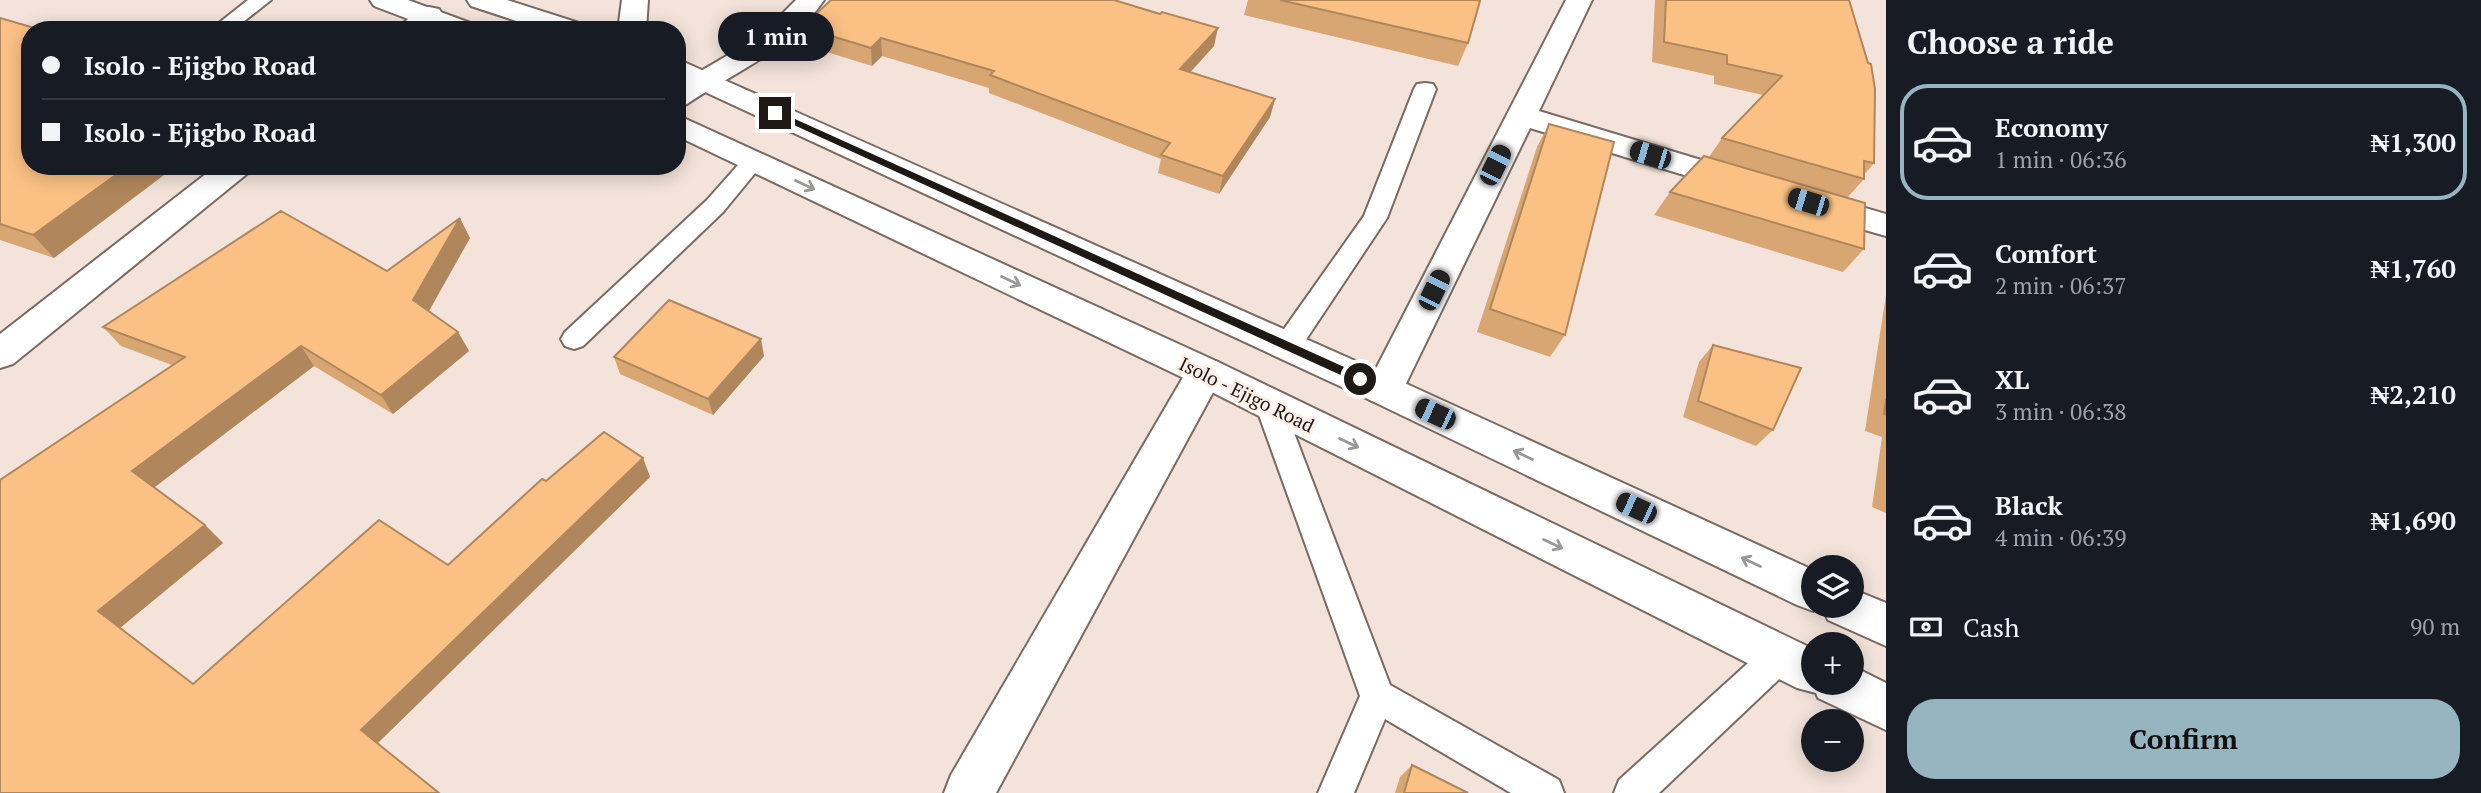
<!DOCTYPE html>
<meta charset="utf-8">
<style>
:root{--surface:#171b24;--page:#242831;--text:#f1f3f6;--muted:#9ea1a6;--line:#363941;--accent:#97b5c0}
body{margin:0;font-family:"PT Serif",serif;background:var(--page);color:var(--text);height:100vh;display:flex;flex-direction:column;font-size:26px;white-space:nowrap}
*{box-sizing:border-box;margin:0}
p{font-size:23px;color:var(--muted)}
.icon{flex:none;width:38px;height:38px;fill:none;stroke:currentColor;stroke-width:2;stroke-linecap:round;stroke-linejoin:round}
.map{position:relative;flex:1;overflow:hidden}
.sheet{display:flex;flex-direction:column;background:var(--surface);width:595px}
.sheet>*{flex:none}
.banner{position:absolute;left:21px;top:21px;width:665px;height:154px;border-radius:28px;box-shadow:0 4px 18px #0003;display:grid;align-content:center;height:154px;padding:0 21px;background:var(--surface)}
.buttons{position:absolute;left:1801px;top:555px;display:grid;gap:14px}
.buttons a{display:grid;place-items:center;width:63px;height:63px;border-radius:50%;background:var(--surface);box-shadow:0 4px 18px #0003;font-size:35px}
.end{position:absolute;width:32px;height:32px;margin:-16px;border:9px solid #1f1916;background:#fff;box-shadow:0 0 0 4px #fff}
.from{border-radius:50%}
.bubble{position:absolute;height:49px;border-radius:24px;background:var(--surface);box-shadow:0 4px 18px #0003;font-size:23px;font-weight:700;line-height:49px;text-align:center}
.car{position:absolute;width:21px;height:42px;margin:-21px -10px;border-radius:9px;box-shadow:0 0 5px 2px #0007;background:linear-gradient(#222 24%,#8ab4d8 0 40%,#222 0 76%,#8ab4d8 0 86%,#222 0)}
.banner b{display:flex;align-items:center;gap:24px;height:66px;font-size:26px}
.banner b+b{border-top:2px solid var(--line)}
.banner i{width:18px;height:18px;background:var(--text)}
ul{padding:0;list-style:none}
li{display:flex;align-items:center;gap:21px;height:116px;margin:0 14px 10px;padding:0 7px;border:4px solid transparent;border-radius:28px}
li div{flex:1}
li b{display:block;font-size:26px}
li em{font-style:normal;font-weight:700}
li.current{border-color:var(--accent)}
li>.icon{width:63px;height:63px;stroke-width:1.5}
h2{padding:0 21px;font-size:32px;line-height:84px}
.pay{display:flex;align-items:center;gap:18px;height:77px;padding:0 21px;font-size:26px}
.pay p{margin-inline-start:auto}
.action{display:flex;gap:14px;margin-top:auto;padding:14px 21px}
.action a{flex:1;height:80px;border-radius:28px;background:var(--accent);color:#111;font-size:28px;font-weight:700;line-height:80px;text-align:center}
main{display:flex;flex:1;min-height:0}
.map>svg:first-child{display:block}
</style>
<main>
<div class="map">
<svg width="1886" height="793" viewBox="0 0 1886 793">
<rect width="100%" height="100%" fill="#f3e3da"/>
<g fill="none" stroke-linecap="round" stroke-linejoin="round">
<!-- lane casing -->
<g stroke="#796b63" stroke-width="4">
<g id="lane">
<path d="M248 0H271L233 30H210Z"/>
<path d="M1425 83 1433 84 1436 89 1387 218 1297 353 1287 356 1277 353 1274 346 1277 339 1364 216 1414 89 1417 84Z"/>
<path d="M754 154 762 156 765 161 723 212 583 346 574 349 565 346 561 339 565 332 707 200 746 156Z"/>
<path d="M1269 393 1279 396 1283 404 1390 685 1559 780 1564 793H1511L1385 719 1354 793H1318L1360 696 1255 404 1259 396Z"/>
<path d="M1780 640 1792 645 1797 656 1792 667 1659 793H1614L1619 780 1768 645Z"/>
</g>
</g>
<!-- street casing -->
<g stroke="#796b63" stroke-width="4">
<g id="street">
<path d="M796 0H824C790 51 736 71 687 104L677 107V85L759 37Z"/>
<path d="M1566 0H1592L1539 111 1754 176 1759 183 1754 190 1743 193 1530 128 1398 400 1384 405 1370 400 1365 390Z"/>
<path d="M429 7 439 9 443 15 427 30H396L419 9Z"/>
<path d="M216 166H253L248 173 13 364 0 368V334Z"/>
<path d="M1814 193 1886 214V236L1802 212 1798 204 1802 196Z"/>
<path d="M1205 358 1218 362 1224 372 996 793H944L951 775 1192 362Z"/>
</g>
</g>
<!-- secondary casing -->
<g stroke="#796b63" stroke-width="4">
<path id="secondary" d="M622 0H648L646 30H618Z"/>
</g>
<!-- primary casing -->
<g stroke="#796b63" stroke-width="4">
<g id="primary">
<path d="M370 0H408L473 24 477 30H437L374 6Z"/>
<path d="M467 0H507L582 24 586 30H544L471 6Z"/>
<path d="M677 59 1398 380 1813 570V606H1852V589L1886 603V646L1828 620 1822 607 1813 611 1797 605 1370 400 677 79Z"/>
<path d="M677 115 1218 362 1813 649V682H1852V666L1886 683V730L1818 698 1816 693 1797 688 1192 382 677 136Z"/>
</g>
</g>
<!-- lane -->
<use href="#lane" fill="#fff" fill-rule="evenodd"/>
<!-- street -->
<use href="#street" fill="#fff" fill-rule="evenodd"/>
<!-- secondary -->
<use href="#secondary" fill="#fff" fill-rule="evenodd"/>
<!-- primary -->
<use href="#primary" fill="#fff" fill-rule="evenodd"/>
</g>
<!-- wall -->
<g fill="#d8a672">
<path d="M1248 0H1476L1468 43 1458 66 1244 15Z"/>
<path d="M1655 0H1849L1874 163 1864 175V179L1847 198 1864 249 1843 272 1654 215 1670 192 1709 157 1722 138 1763 95 1714 84V76L1652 62Z"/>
<path d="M0 18 38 29 39 30H30L54 258 0 240Z"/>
<path d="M802 27 1214 46 1190 72 1275 99 1270 117 1219 194 1158 173 1161 159 989 93V88L882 56 872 66 804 45Z"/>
<path d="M1549 124 1565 335 1550 357 1477 332 1537 147Z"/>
<path d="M470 238 428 311 458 332 469 351 393 414 314 366 154 487 205 525 223 543 120 628 193 684 448 565 546 481 643 458 650 477 377 743 0 793 172 365 121 346 103 327 387 271Z"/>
<path d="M1886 295V513L1872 507 1882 437 1865 431Z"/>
<path d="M1713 345 1773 430 1756 446 1683 417 1699 362Z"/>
<path d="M764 356 713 415 620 374 614 357Z"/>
<path d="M1412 765 1468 793H1395L1400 777Z"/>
</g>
<!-- shaded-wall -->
<g fill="#b0875c">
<path d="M1218 28 1214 46 1177 87 1180 69Z"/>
<path d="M881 38 882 56 872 66 871 48Z"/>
<path d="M30 46V73L22 63Z"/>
<path d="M1275 99 1270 117 1219 194 1223 176Z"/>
<path d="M128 166H176L54 258 33 235Z"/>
<path d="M460 218 470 238 424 320 413 300Z"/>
<path d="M458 332 469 351 393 414 381 395Z"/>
<path d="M761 339 764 356 713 415 708 399Z"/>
<path d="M301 346 314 366 151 490 132 471Z"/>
<path d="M643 458 650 477 377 744 361 730Z"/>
<path d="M205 525 223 543 120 628 98 611Z"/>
</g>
<!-- building -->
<g fill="#fbc184" stroke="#b0875c" stroke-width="2">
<path d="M831 0H1114L1160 14 1162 12 1218 28 1180 69 1275 99 1223 176 1161 155 1170 143 990 75 994 71 881 38 871 48 802 27Z"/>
<path d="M1280 0H1476L1480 1 1468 43Z"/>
<path d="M1666 0H1849L1868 63 1871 64 1875 89 1874 163 1864 161V179L1722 138 1782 76 1727 64V55L1664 42Z"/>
<path d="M0 18 38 29 37 30H30V46L22 63 30 67V166H128L33 235 0 224Z"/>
<path d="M1549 124 1614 142 1565 335 1490 309Z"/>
<path d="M1704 156 1865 203 1864 249 1670 192Z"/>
<path d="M281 211 387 271 460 218 413 300 458 332 381 395 301 346 132 471 205 525 98 611 193 684 379 520 448 565 542 479 546 481 604 432 643 458 361 730 439 793H0V480L185 357 103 327Z"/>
<path d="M669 300 761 339 708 399 614 357Z"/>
<path d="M1713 345 1801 368 1773 430 1698 401Z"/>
<path d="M1886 399V415L1884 414Z"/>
<path d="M1412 765 1468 793H1404Z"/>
</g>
<!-- one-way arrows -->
<defs><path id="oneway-shaft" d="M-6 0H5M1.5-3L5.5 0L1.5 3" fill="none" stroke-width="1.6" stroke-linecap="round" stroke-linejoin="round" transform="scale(1.75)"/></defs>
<g stroke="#9a9896">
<use href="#oneway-shaft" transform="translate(805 185) rotate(25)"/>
<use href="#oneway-shaft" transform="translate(1011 281) rotate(25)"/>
<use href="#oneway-shaft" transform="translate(1349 443) rotate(26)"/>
<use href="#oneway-shaft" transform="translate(1523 455) rotate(-155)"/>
<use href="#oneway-shaft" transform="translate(1553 544) rotate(26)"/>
<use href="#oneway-shaft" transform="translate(1751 562) rotate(-155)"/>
</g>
<!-- route -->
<path fill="#1f1916" d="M775 110 1364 376 1366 379 1364 382H1356L772 115 771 113Z"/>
<g text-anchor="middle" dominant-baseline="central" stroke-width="6" stroke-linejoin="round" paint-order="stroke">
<!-- street labels -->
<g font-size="19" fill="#1f1916" stroke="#fef1ea">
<text transform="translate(1247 394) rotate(26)">Isolo - Ejigo Road</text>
</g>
</g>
</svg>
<div class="buttons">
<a><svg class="icon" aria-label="layers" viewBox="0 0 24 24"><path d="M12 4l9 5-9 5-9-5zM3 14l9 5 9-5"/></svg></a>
<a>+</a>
<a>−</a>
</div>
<i class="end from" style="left:1360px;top:379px"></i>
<i class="end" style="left:775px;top:113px"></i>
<div class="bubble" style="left:718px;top:12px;width:116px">1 min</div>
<i class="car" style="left:1650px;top:155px;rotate:287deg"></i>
<i class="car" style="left:1495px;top:165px;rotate:26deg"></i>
<i class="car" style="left:1808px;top:202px;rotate:287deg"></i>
<i class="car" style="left:1434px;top:290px;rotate:26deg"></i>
<i class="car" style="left:1435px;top:414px;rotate:295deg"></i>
<i class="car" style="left:1636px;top:508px;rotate:295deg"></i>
<div class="banner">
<b><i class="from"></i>Isolo - Ejigbo Road</b>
<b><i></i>Isolo - Ejigbo Road</b>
</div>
</div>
<section class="sheet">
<h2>Choose a ride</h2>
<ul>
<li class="current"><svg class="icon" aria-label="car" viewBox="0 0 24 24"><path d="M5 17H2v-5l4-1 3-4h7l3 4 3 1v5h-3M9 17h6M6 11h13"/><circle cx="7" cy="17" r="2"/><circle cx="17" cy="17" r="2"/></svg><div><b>Economy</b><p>1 min · 06:36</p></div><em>₦1,300</em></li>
<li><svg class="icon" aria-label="car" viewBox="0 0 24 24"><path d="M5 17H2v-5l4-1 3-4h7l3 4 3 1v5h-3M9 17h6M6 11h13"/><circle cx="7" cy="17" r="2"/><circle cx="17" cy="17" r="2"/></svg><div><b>Comfort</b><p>2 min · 06:37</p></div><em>₦1,760</em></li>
<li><svg class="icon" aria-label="car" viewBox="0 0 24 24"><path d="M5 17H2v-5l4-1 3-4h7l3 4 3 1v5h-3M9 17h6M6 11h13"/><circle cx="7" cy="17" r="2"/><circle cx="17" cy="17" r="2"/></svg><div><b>XL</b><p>3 min · 06:38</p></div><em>₦2,210</em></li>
<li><svg class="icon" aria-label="car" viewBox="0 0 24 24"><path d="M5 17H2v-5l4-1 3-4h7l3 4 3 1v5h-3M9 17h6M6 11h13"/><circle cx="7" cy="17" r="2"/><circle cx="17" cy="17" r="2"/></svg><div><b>Black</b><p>4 min · 06:39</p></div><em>₦1,690</em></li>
</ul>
<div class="pay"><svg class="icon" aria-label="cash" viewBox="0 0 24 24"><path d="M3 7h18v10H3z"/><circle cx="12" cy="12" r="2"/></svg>Cash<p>90 m</p></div>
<div class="action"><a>Confirm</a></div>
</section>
</main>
